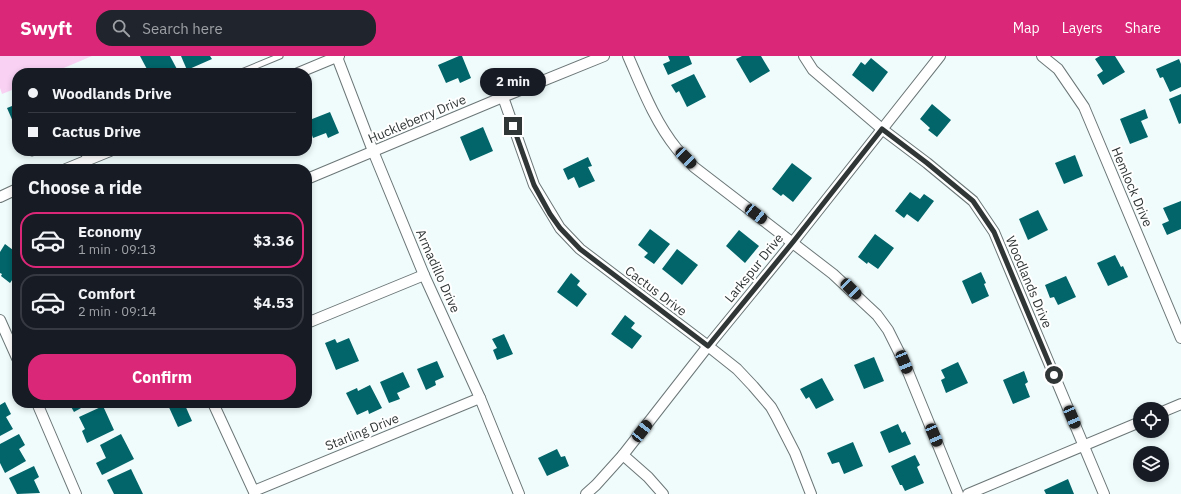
<!DOCTYPE html>
<meta charset="utf-8">
<style>
:root{--surface:#171b24;--page:#20242c;--text:#f1f3f6;--muted:#9ea1a6;--line:#363941;--accent:#db2777}
body{margin:0;font-family:"IBM Plex Sans",sans-serif;background:var(--page);color:var(--text);height:100vh;display:flex;flex-direction:column;font-size:15px;white-space:nowrap}
*{box-sizing:border-box;margin:0}
p{font-size:13px;color:var(--muted)}
.icon{flex:none;width:22px;height:22px;fill:none;stroke:currentColor;stroke-width:2;stroke-linecap:round;stroke-linejoin:round}
.map{position:relative;flex:1;overflow:hidden}
.drawer{position:absolute;left:12px;top:108px;width:300px;height:244px;display:flex;flex-direction:column;background:var(--surface);border-radius:16px;box-shadow:0 2px 6px #0003}
.drawer>*{flex:none}
.guide{position:absolute;left:12px;top:12px;width:300px;height:88px;border-radius:16px;box-shadow:0 2px 6px #0003;display:grid;align-content:center;height:88px;padding:0 16px;background:var(--surface)}
.tools{position:absolute;left:1133px;top:346px;display:grid;gap:8px}
.tools a{display:grid;place-items:center;width:36px;height:36px;border-radius:50%;background:var(--surface);box-shadow:0 2px 6px #0003;font-size:20px}
.end{position:absolute;width:18px;height:18px;margin:-9px;border:5px solid #303535;background:#fff;box-shadow:0 0 0 2px #fff}
.from{border-radius:50%}
.bubble{position:absolute;height:28px;border-radius:14px;background:var(--surface);box-shadow:0 2px 6px #0003;font-size:13px;font-weight:700;line-height:28px;text-align:center}
.car{position:absolute;width:12px;height:24px;margin:-12px -6px;border-radius:5px;box-shadow:0 0 3px 1px #0007;background:linear-gradient(#222 24%,#8ab4d8 0 40%,#222 0 76%,#8ab4d8 0 86%,#222 0)}
.guide b{display:flex;align-items:center;gap:14px;height:38px;font-size:15px}
.guide b+b{border-top:1px solid var(--line)}
.guide i{width:10px;height:10px;background:var(--text)}
ul{padding:0;list-style:none}
li{display:flex;align-items:center;gap:12px;height:56px;margin:0 8px 6px;padding:0 8px;border:2px solid var(--line);border-radius:16px}
li div{flex:1}
li b{display:block;font-size:15px}
li em{font-style:normal;font-weight:700}
li.active{border-color:var(--accent)}
li>.icon{width:36px;height:36px;stroke-width:1.5}
h2{padding:0 16px;font-size:18px;line-height:48px}
.action{display:flex;gap:8px;margin-top:auto;padding:8px 16px}
.action a{flex:1;height:46px;border-radius:16px;background:var(--accent);color:#fff;font-size:16px;font-weight:700;line-height:46px;text-align:center}
header{display:flex;align-items:center;gap:24px;box-sizing:border-box;height:56px;padding:0 20px;background:var(--accent);color:#fff}
header strong{font-size:19px}
nav{display:flex;gap:22px;margin-inline-start:auto;font-size:14px}
.search{width:280px;height:36px;background:var(--page);display:flex;align-items:center;gap:10px;box-sizing:border-box;padding:0 14px;border-radius:16px;color:var(--muted);font-size:15px}
.map>svg:first-child{display:block}
</style>
<header>
<strong>Swyft</strong>
<div class="search"><svg class="icon" aria-label="search" viewBox="0 0 24 24"><circle cx="10" cy="10" r="6"/><path d="M15 15l6 6"/></svg>Search here</div>
<nav><a>Map</a><a>Layers</a><a>Share</a></nav>
</header>
<div class="map">
<svg width="1181" height="438" viewBox="0 0 1181 438">
<rect width="100%" height="100%" fill="#f0fcfc"/>
<!-- green -->
<path fill="#f9d1f3" d="M0 0H92L52 17H17V32L2 38 0 32Z"/>
<!-- building -->
<g fill="#016569">
<path d="M140 0H170L179 17H149Z"/>
<path d="M181 0H210L212 3 187 14Z"/>
<path d="M459 0H462L471 22 460 27 458 22 446 27 438 9Z"/>
<path d="M668 0H689L692 8 668 19 663 8 670 5Z"/>
<path d="M742 0H761L770 15 750 27 736 3Z"/>
<path d="M1100 0H1115L1125 16 1103 29 1097 19 1103 15 1095 3Z"/>
<path d="M871 2 888 16 873 36 852 19 861 6 865 9Z"/>
<path d="M1179 3 1181 8V31L1170 36 1163 21 1160 22 1156 13Z"/>
<path d="M694 18 706 41 687 51 679 35 676 37 671 29Z"/>
<path d="M1181 38V67L1179 68 1169 43Z"/>
<path d="M17 48V75L7 52Z"/>
<path d="M932 48 951 64 937 81 928 74 930 72 920 63Z"/>
<path d="M1145 53 1148 62 1141 65 1148 81 1130 88 1120 63Z"/>
<path d="M330 56 339 77 328 82 326 77 313 82 307 65Z"/>
<path d="M483 71 493 95 470 105 460 81Z"/>
<path d="M1075 99 1083 120 1064 128 1055 107Z"/>
<path d="M588 101 592 110 588 111 595 125 579 132 574 121 568 124 563 113Z"/>
<path d="M792 107 812 122 793 146 783 138 781 140 772 133Z"/>
<path d="M910 136 920 143 924 138 934 145 918 166 907 158 904 162 895 155Z"/>
<path d="M1181 145V173L1167 179 1162 168 1169 165 1163 152Z"/>
<path d="M1038 154 1048 174 1028 184 1019 163Z"/>
<path d="M650 173 670 188 654 208 644 201 648 197 638 189Z"/>
<path d="M739 174 759 190 745 207 726 190Z"/>
<path d="M875 178 894 192 878 213 868 206 867 208 858 201Z"/>
<path d="M5 188 17 197V217L10 227 1 220 2 218 0 217V196Z"/>
<path d="M677 193 698 209 682 229 662 213Z"/>
<path d="M1115 199 1121 211 1123 210 1128 221 1108 230 1097 207Z"/>
<path d="M981 216 986 227 984 228 989 240 972 248 962 225Z"/>
<path d="M571 217 580 225 577 229 587 238 577 251 557 236Z"/>
<path d="M1066 220 1076 241 1058 249 1054 241 1050 242 1045 229Z"/>
<path d="M625 259 635 267 631 272 642 280 632 293 611 278Z"/>
<path d="M504 278 513 298 497 304 493 294 497 292 492 283Z"/>
<path d="M349 282 359 305 336 314 325 287 335 283 337 287Z"/>
<path d="M874 301 884 325 864 333 854 309Z"/>
<path d="M437 305 444 321 435 325 436 329 426 334 417 313Z"/>
<path d="M958 306 968 327 946 337 941 324 945 322 941 314Z"/>
<path d="M1024 315 1028 326 1025 328 1030 341 1013 348 1003 324Z"/>
<path d="M403 316 410 331 397 337 400 343 389 347 380 326Z"/>
<path d="M822 322 834 344 816 353 809 341 806 343 800 333Z"/>
<path d="M370 329 382 352 369 358 368 354 357 359 346 337 357 332 358 335Z"/>
<path d="M5 346 11 358 6 361 13 373 0 380V349Z"/>
<path d="M69 347H90L74 356Z"/>
<path d="M167 347H184L192 365 178 371Z"/>
<path d="M103 350 114 374 87 387 82 375 85 373 79 361Z"/>
<path d="M898 368 902 377 905 375 911 388 889 397 880 376Z"/>
<path d="M19 378 25 389 19 393 26 405 5 417 0 407V388Z"/>
<path d="M121 378 134 403 102 419 96 407 106 402 100 389Z"/>
<path d="M853 386 863 410 844 418 839 406 832 408 827 397Z"/>
<path d="M557 393 561 401 565 400 569 410 547 420 538 402Z"/>
<path d="M915 399 920 409 917 411 924 427 905 435 902 429H900L891 410Z"/>
<path d="M34 410 39 421 34 424 40 437 17 438 9 422Z"/>
<path d="M131 413 143 438H114L107 424Z"/>
<path d="M1068 423 1074 438H1046L1044 434Z"/>
</g>
<g fill="none" stroke-linecap="round" stroke-linejoin="round">
<!-- lane casing -->
<g stroke="#6c7677" stroke-width="7">
<g id="lane">
<path d="M239 17 280 0"/>
<path d="M82 95 87 104"/>
<path d="M32 97 37 95"/>
</g>
</g>
<!-- street casing -->
<g stroke="#6c7677" stroke-width="12">
<g id="street">
<path d="M628 0C642 32 655 66 677 93 682 99 689 105 694 111L833 218 877 259 888 274 904 306 958 438"/>
<path d="M804 0 813 14 882 73 927 107 973 145 994 176 1104 438"/>
<path d="M1042 0 1058 13 1084 51 1181 282"/>
<path d="M337 1 373 95 424 219 480 342 519 438"/>
<path d="M298 17 339 0"/>
<path d="M503 41 534 129 560 172 580 193 708 290 737 313 753 330 771 351 776 360 795 397 811 438"/>
<path d="M66 113 110 95"/>
<path d="M307 123 503 41 604 0"/>
<path d="M0 141 17 133"/>
<path d="M0 264 17 302"/>
<path d="M307 267 424 219"/>
<path d="M37 347 76 438"/>
<path d="M213 347 255 438"/>
<path d="M1162 356 1181 348"/>
<path d="M623 399 648 421 663 438"/>
<path d="M254 435 480 342"/>
<path d="M586 438 596 429 623 399 708 290 793 186 940 0"/>
<path d="M968 438 1140 366"/>
</g>
</g>
<!-- lane -->
<use href="#lane" stroke="#fff" stroke-width="5"/>
<!-- street -->
<use href="#street" stroke="#fff" stroke-width="10"/>
</g>
<g fill="none" stroke-linecap="round" stroke-linejoin="round">
<!-- route -->
<path stroke="#303535" stroke-width="5" d="M513 70 534 129 550 158 560 172 580 193 708 290 793 186 882 73 927 107 973 145 994 176 1054 319"/>
</g>
<g text-anchor="middle" dominant-baseline="central" stroke-width="4" stroke-linejoin="round" paint-order="stroke">
<!-- street labels -->
<g font-size="13" fill="#303535" stroke="#fff">
<text transform="translate(417 63) rotate(-23)">Huckleberry Drive</text>
<text transform="translate(1132 131) rotate(67)">Hemlock Drive</text>
<text transform="translate(754 212) rotate(-51)">Larkspur Drive</text>
<text transform="translate(438 215) rotate(66)">Armadillo Drive</text>
<text transform="translate(1029 226) rotate(67)">Woodlands Drive</text>
<text transform="translate(656 235) rotate(37)">Cactus Drive</text>
<text transform="translate(362 376) rotate(-22)">Starling Drive</text>
</g>
</g>
</svg>
<div class="tools">
<a><svg class="icon" aria-label="locate" viewBox="0 0 24 24"><circle cx="12" cy="12" r="6"/><path d="M12 2v4M12 18v4M2 12h4M18 12h4"/></svg></a>
<a><svg class="icon" aria-label="layers" viewBox="0 0 24 24"><path d="M12 4l9 5-9 5-9-5zM3 14l9 5 9-5"/></svg></a>
</div>
<i class="end from" style="left:1054px;top:319px"></i>
<i class="end" style="left:513px;top:70px"></i>
<div class="bubble" style="left:480px;top:12px;width:66px">2 min</div>
<i class="car" style="left:686px;top:102px;rotate:136deg"></i>
<i class="car" style="left:756px;top:158px;rotate:128deg"></i>
<i class="car" style="left:851px;top:233px;rotate:135deg"></i>
<i class="car" style="left:904px;top:306px;rotate:158deg"></i>
<i class="car" style="left:1072px;top:361px;rotate:157deg"></i>
<i class="car" style="left:642px;top:375px;rotate:38deg"></i>
<i class="car" style="left:934px;top:379px;rotate:157deg"></i>
<div class="guide">
<b><i class="from"></i>Woodlands Drive</b>
<b><i></i>Cactus Drive</b>
</div>
<section class="drawer">
<h2>Choose a ride</h2>
<ul>
<li class="active"><svg class="icon" aria-label="car" viewBox="0 0 24 24"><path d="M5 17H2v-5l4-1 3-4h7l3 4 3 1v5h-3M9 17h6M6 11h13"/><circle cx="7" cy="17" r="2"/><circle cx="17" cy="17" r="2"/></svg><div><b>Economy</b><p>1 min · 09:13</p></div><em>$3.36</em></li>
<li><svg class="icon" aria-label="car" viewBox="0 0 24 24"><path d="M5 17H2v-5l4-1 3-4h7l3 4 3 1v5h-3M9 17h6M6 11h13"/><circle cx="7" cy="17" r="2"/><circle cx="17" cy="17" r="2"/></svg><div><b>Comfort</b><p>2 min · 09:14</p></div><em>$4.53</em></li>
</ul>
<div class="action"><a>Confirm</a></div>
</section>
</div>
